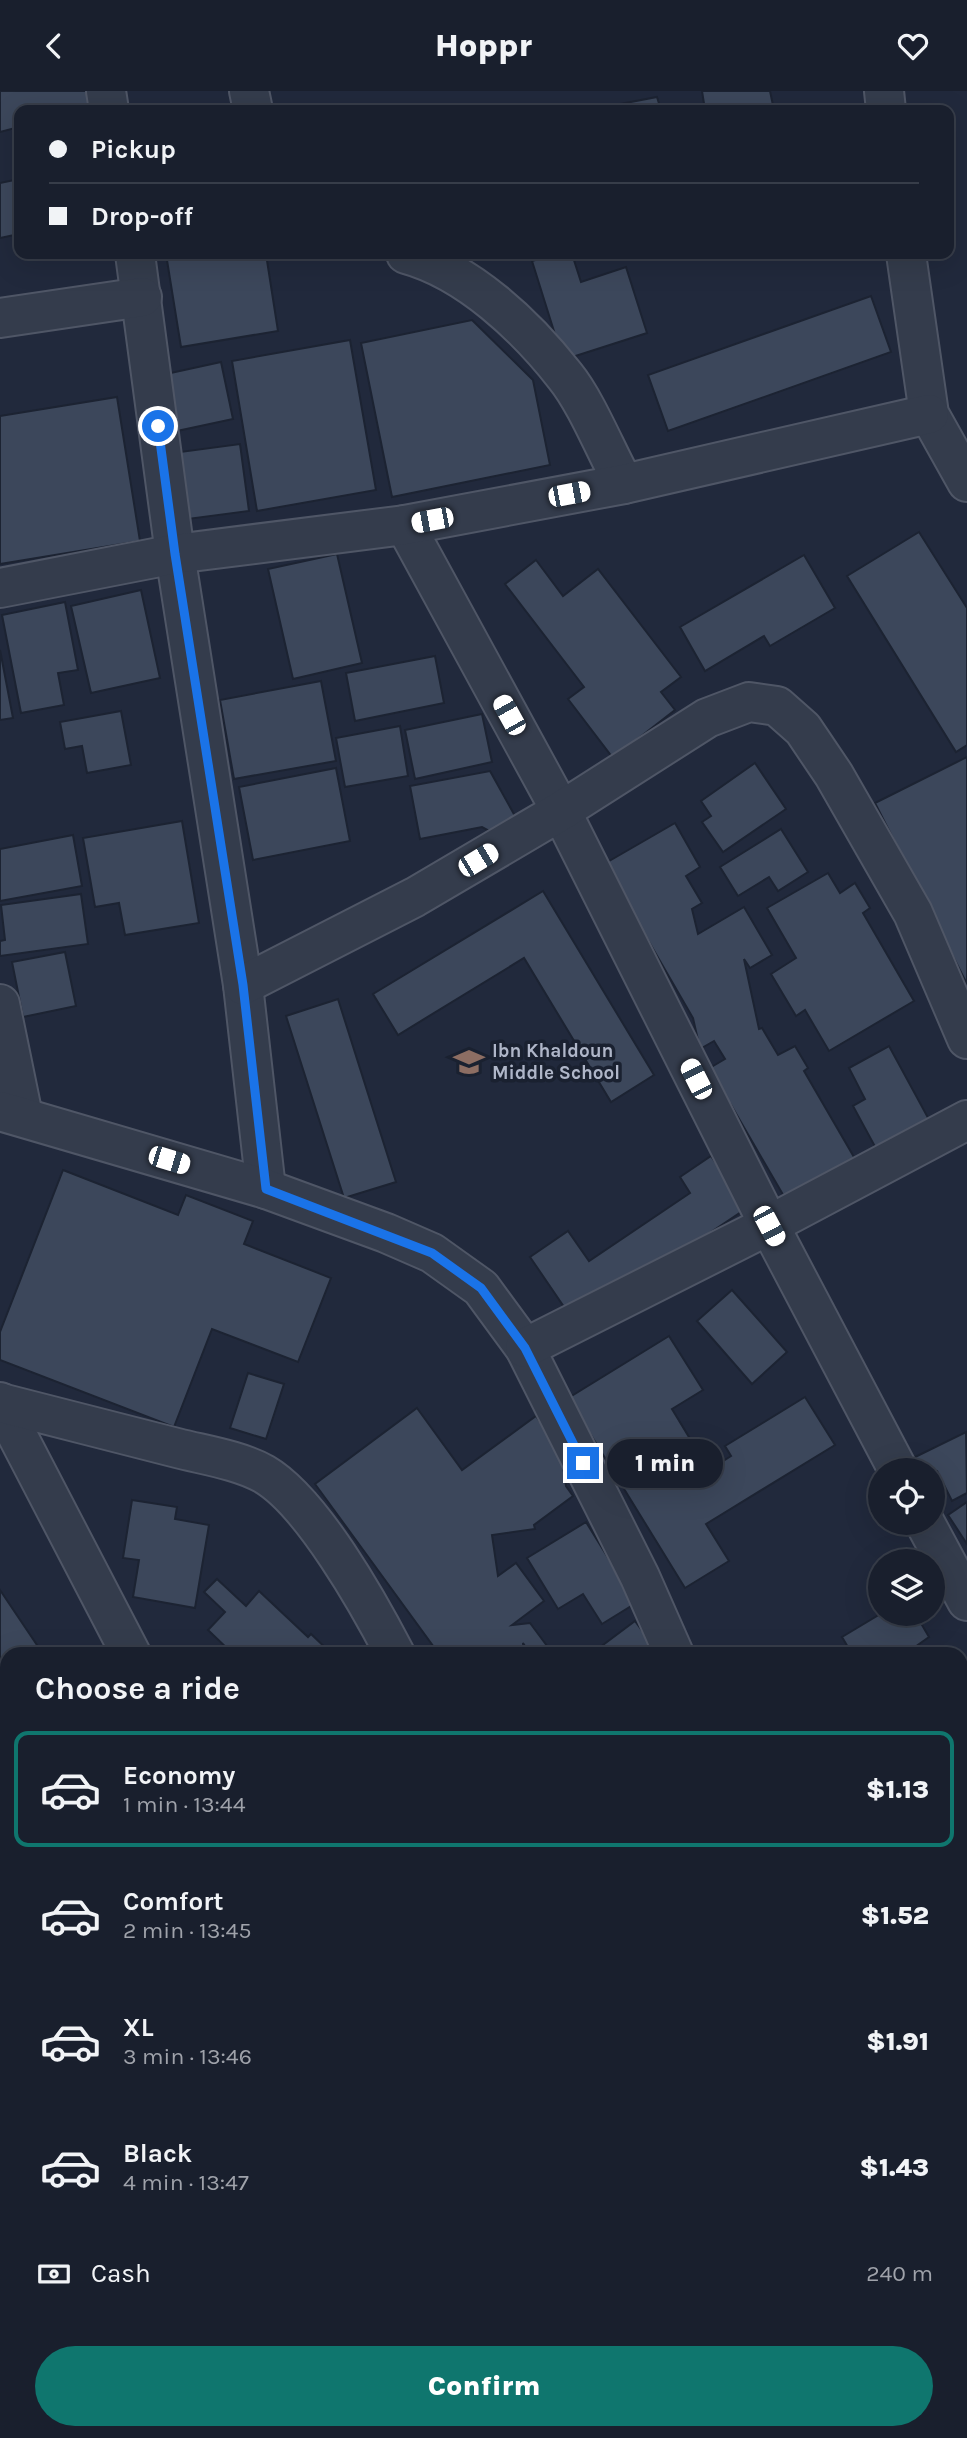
<!DOCTYPE html>
<meta charset="utf-8">
<style>
:root{--surface:#191f2d;--page:#222735;--text:#f1f3f6;--muted:#9fa2aa;--line:#373d49;--accent:#0f766e}
body{margin:0;font-family:Karla,sans-serif;background:var(--page);color:var(--text);height:100vh;display:flex;flex-direction:column;font-size:26px;white-space:nowrap}
*{box-sizing:border-box;margin:0}
p{font-size:23px;color:var(--muted)}
.icon{flex:none;width:38px;height:38px;fill:none;stroke:currentColor;stroke-width:2;stroke-linecap:round;stroke-linejoin:round}
.map{position:relative;flex:1;overflow:hidden}
.sheet{position:absolute;left:0px;top:1556px;width:968px;height:793px;display:flex;flex-direction:column;background:var(--surface);border-radius:21px 21px 0 0;box-shadow:0 7px 28px #0002,0 0 0 2px var(--line)}
.sheet>*{flex:none}
.hud{position:absolute;left:14px;top:14px;width:940px;height:154px;border-radius:14px;box-shadow:0 7px 28px #0002,0 0 0 2px var(--line);display:grid;align-content:center;height:154px;padding:0 35px;background:var(--surface)}
.controls{position:absolute;left:868px;top:1367px;display:grid;gap:14px}
.controls a{display:grid;place-items:center;width:77px;height:77px;border-radius:50%;background:var(--surface);box-shadow:0 7px 28px #0002,0 0 0 2px var(--line);font-size:35px}
.end{position:absolute;width:32px;height:32px;margin:-16px;border:9px solid #1a73e8;background:#fff;box-shadow:0 0 0 4px #fff}
.from{border-radius:50%}
.bubble{position:absolute;height:49px;border-radius:24px;background:var(--surface);box-shadow:0 7px 28px #0002,0 0 0 2px var(--line);font-size:23px;font-weight:800;line-height:49px;text-align:center}
.car{position:absolute;width:21px;height:42px;margin:-21px -10px;border-radius:9px;box-shadow:0 0 5px 2px #0007;background:linear-gradient(#fff 24%,#345 0 40%,#fff 0 76%,#345 0 86%,#fff 0)}
.hud b{display:flex;align-items:center;gap:24px;height:66px;font-size:26px}
.hud b+b{border-top:2px solid var(--line)}
.hud i{width:18px;height:18px;background:var(--text)}
ul{padding:0;list-style:none}
li{display:flex;align-items:center;gap:21px;height:116px;margin:0 14px 10px;padding:0 21px;border:4px solid transparent;border-radius:14px}
li div{flex:1}
li b{display:block;font-size:26px}
li em{font-style:normal;font-weight:800}
li.current{border-color:var(--accent)}
li>.icon{width:63px;height:63px;stroke-width:1.5}
h2{padding:0 35px;font-size:32px;line-height:84px}
.pay{display:flex;align-items:center;gap:18px;height:77px;padding:0 35px;font-size:26px}
.pay p{margin-inline-start:auto}
.action{display:flex;gap:14px;margin-top:auto;padding:14px 35px}
.action a{flex:1;height:80px;border-radius:42px;background:var(--accent);color:#fff;font-size:28px;font-weight:800;line-height:80px;text-align:center}
header{display:flex;justify-content:space-between;align-items:center;height:91px;padding:0 35px;background:var(--surface);font-size:32px;font-weight:800}
.map>svg:first-child{display:block}
</style>
<header><svg class="icon" aria-label="back" viewBox="0 0 24 24"><path d="M15 5l-7 7 7 7"/></svg>Hoppr<svg class="icon" aria-label="heart" viewBox="0 0 24 24"><path d="M12 20l-8-8c-3-5 5-10 8-4 3-6 11-1 8 4z"/></svg></header>
<div class="map">
<svg width="967" height="2347" viewBox="0 0 967 2347">
<rect width="100%" height="100%" fill="#21293c"/>
<!-- building -->
<g fill="#3c475b" stroke="#1c2332" stroke-width="2">
<path d="M0 0H108L111 13 87 19H19V36L0 41Z"/>
<path d="M702 0H770L774 19H705Z"/>
<path d="M657 6 661 19H589Z"/>
<path d="M19 88V143L0 147V92Z"/>
<path d="M166 163H266L278 240 181 256Z"/>
<path d="M555 163H572L581 191 626 176 647 242 563 269 532 170Z"/>
<path d="M871 205 891 261 668 340 648 284Z"/>
<path d="M472 229 533 289 550 374 392 406 361 252Z"/>
<path d="M350 249 376 399 257 420 232 270Z"/>
<path d="M221 271 233 328 177 340 166 283Z"/>
<path d="M117 306 140 450 0 473V325Z"/>
<path d="M240 353 249 420 188 428 180 361Z"/>
<path d="M919 441 967 517V654L956 661 847 485Z"/>
<path d="M337 463 362 572 293 588 268 478Z"/>
<path d="M804 464 835 517 770 555 764 545 705 580 680 536Z"/>
<path d="M536 469 563 505 598 478 681 586 661 601 675 619 613 667 568 608 584 596 505 493Z"/>
<path d="M141 499 160 587 91 602 71 515Z"/>
<path d="M65 511 78 579 58 582 64 614 21 622 2 524Z"/>
<path d="M0 559 13 627 0 629Z"/>
<path d="M435 565 444 612 355 630 346 582Z"/>
<path d="M321 590 336 670 234 688 220 609Z"/>
<path d="M121 620 131 674 87 682 82 655 65 658 60 631Z"/>
<path d="M482 623 492 671 415 688 405 639Z"/>
<path d="M400 635 408 685 345 696 336 647Z"/>
<path d="M967 666V893L875 712Z"/>
<path d="M755 672 786 718 723 761 702 731 711 725 701 710Z"/>
<path d="M336 677 350 750 253 769 239 696Z"/>
<path d="M490 680 515 725 493 742 482 736 420 748 410 695Z"/>
<path d="M182 730 199 832 125 844 119 812 95 816 83 747Z"/>
<path d="M675 732 700 776 686 785 702 812 692 818 698 843 744 816 772 864 750 877 744 868 759 938 762 937 778 964 795 955 808 977 804 980 858 1073 789 1114 731 1014 718 1022 696 985 725 968 714 950 700 958 693 927 604 773Z"/>
<path d="M781 738 808 781 778 800 769 786 738 805 720 776Z"/>
<path d="M73 744 82 795 0 810V758Z"/>
<path d="M828 782 840 802 855 792 870 817 863 822 914 910 829 960 805 919 796 925 771 883 796 867 767 817Z"/>
<path d="M543 800 654 984 611 1011 524 867 398 944 373 903Z"/>
<path d="M81 803 88 853 0 865V850L5 849 1 814Z"/>
<path d="M65 861 76 915 23 926 12 871Z"/>
<path d="M338 908 396 1091 344 1107 286 925Z"/>
<path d="M889 955 945 1058 892 1087 853 1015 865 1008 849 977Z"/>
<path d="M711 1065 747 1117 575 1232 530 1166 568 1140 589 1170 690 1102 680 1086Z"/>
<path d="M63 1079 178 1124 186 1104 253 1130 244 1153 331 1187 298 1271 212 1238 174 1336 0 1269V1241Z"/>
<path d="M732 1199 787 1261 752 1293 697 1230Z"/>
<path d="M669 1245 703 1299 672 1318 709 1379 731 1365 725 1355 805 1306 835 1354 706 1433 729 1470 685 1497 581 1328 557 1314Z"/>
<path d="M248 1282 284 1293 266 1348 230 1337Z"/>
<path d="M417 1317 462 1379 536 1325 561 1360 566 1395 573 1405 534 1434 535 1438 492 1444 498 1485 516 1472 544 1510 512 1534 530 1532 553 1563H530L523 1552 524 1563H439L315 1393Z"/>
<path d="M966 1341 967 1402 952 1410 937 1380 917 1379 911 1368Z"/>
<path d="M132 1409 177 1416 175 1428 209 1434 195 1517 133 1506 139 1469 123 1467Z"/>
<path d="M967 1411V1453L948 1424Z"/>
<path d="M586 1431 636 1512 602 1533 583 1503 558 1518 527 1467Z"/>
<path d="M217 1488 246 1515 259 1500 308 1546 311 1543 332 1563H233L208 1539 225 1521 204 1501Z"/>
<path d="M0 1499 43 1563H7V1593L0 1583Z"/>
<path d="M882 1522H915L929 1546 905 1563H852L842 1546Z"/>
<path d="M635 1530 659 1563H591Z"/>
<path d="M967 1744V1807L961 1810V1747Z"/>
<path d="M0 1789 7 1799V1891L0 1880Z"/>
<path d="M967 1858V1887L961 1876V1861Z"/>
<path d="M961 1918 967 1927 965 2054 961 2048Z"/>
<path d="M0 2049 7 2060V2141L0 2130Z"/>
<path d="M966 2164 967 2185 961 2188V2166Z"/>
<path d="M967 2236V2322L961 2325V2239Z"/>
<path d="M106 2342H291L294 2347H109Z"/>
<path d="M370 2342H478L469 2347H373Z"/>
</g>
<g fill="none" stroke-linecap="round" stroke-linejoin="round">
<!-- street casing -->
<g stroke="#4f5666" stroke-width="42">
<g id="street">
<path d="M106 0 109 19"/>
<path d="M249 0 253 19"/>
<path d="M884 0 886 19"/>
<path d="M135 163 175 463 243 894 266 1098"/>
<path d="M406 163C468 180 526 235 565 285 587 312 606 361 624 393"/>
<path d="M906 163 929 323 967 391"/>
<path d="M0 227 142 206"/>
<path d="M405 434 561 720 769 1134 898 1379"/>
<path d="M0 497 175 463 405 434 624 393 929 323"/>
<path d="M243 894 415 806 561 720 707 627 749 611 777 615 803 638 834 684 913 822 967 948"/>
<path d="M0 913 23 1025"/>
<path d="M0 1020 266 1098 386 1142 432 1162 481 1197 525 1257 640 1486 674 1563"/>
<path d="M525 1257 769 1134 967 1029"/>
<path d="M0 1311 131 1563"/>
<path d="M1 1312C60 1327 118 1342 177 1357 204 1364 239 1369 264 1383 312 1411 369 1513 395 1563"/>
<path d="M925 1432 967 1510"/>
<path d="M961 1667 967 1663"/>
<path d="M0 1669 7 1680"/>
<path d="M0 1915 7 1926"/>
<path d="M961 2110 967 2121"/>
<path d="M0 2207 7 2218"/>
<path d="M0 2290 7 2300"/>
<path d="M35 2342 39 2347"/>
<path d="M89 2342 93 2347"/>
<path d="M515 2342 516 2347"/>
<path d="M782 2342 787 2347"/>
</g>
</g>
<!-- street -->
<use href="#street" stroke="#343c4c" stroke-width="38"/>
</g>
<g fill="none" stroke-linecap="round" stroke-linejoin="round">
<!-- route -->
<path stroke="#1a73e8" stroke-width="9" d="M158 335 175 463 243 894 266 1098 432 1162 481 1197 525 1257 583 1372"/>
</g>
<!-- icons -->
<defs>
<g id="school-bare" transform="scale(2.415)"><path d="M0-5L7-2L0 1L-7-2ZM-4 1L0 2.5L4 1V4Q0 6-4 4Z" fill="#8d6e63" stroke="#1a2130" stroke-width="2.5" paint-order="stroke"/></g>
</defs>
<g fill-rule="evenodd">
<use href="#school-bare" x="469" y="971"/>
</g>
<g text-anchor="middle" dominant-baseline="central" stroke-width="7" stroke-linejoin="round" paint-order="stroke">
<!-- poi labels -->
<g font-size="19" font-weight="bold" fill="#afb6c8" stroke="#1a2130" text-anchor="start">
<text x="492" y="960">Ibn Khaldoun<tspan x="492" dy="22">Middle School</tspan></text>
</g>
</g>
</svg>
<div class="controls">
<a><svg class="icon" aria-label="locate" viewBox="0 0 24 24"><circle cx="12" cy="12" r="6"/><path d="M12 2v4M12 18v4M2 12h4M18 12h4"/></svg></a>
<a><svg class="icon" aria-label="layers" viewBox="0 0 24 24"><path d="M12 4l9 5-9 5-9-5zM3 14l9 5 9-5"/></svg></a>
</div>
<i class="end from" style="left:158px;top:335px"></i>
<i class="end" style="left:583px;top:1372px"></i>
<div class="bubble" style="left:607px;top:1348px;width:116px">1 min</div>
<i class="car" style="left:569px;top:403px;rotate:79deg"></i>
<i class="car" style="left:432px;top:429px;rotate:259deg"></i>
<i class="car" style="left:509px;top:624px;rotate:331deg"></i>
<i class="car" style="left:478px;top:769px;rotate:59deg"></i>
<i class="car" style="left:696px;top:988px;rotate:333deg"></i>
<i class="car" style="left:169px;top:1069px;rotate:107deg"></i>
<i class="car" style="left:769px;top:1135px;rotate:152deg"></i>
<div class="hud">
<b><i class="from"></i>Pickup</b>
<b><i></i>Drop-off</b>
</div>
<section class="sheet">
<h2>Choose a ride</h2>
<ul>
<li class="current"><svg class="icon" aria-label="car" viewBox="0 0 24 24"><path d="M5 17H2v-5l4-1 3-4h7l3 4 3 1v5h-3M9 17h6M6 11h13"/><circle cx="7" cy="17" r="2"/><circle cx="17" cy="17" r="2"/></svg><div><b>Economy</b><p>1 min · 13:44</p></div><em>$1.13</em></li>
<li><svg class="icon" aria-label="car" viewBox="0 0 24 24"><path d="M5 17H2v-5l4-1 3-4h7l3 4 3 1v5h-3M9 17h6M6 11h13"/><circle cx="7" cy="17" r="2"/><circle cx="17" cy="17" r="2"/></svg><div><b>Comfort</b><p>2 min · 13:45</p></div><em>$1.52</em></li>
<li><svg class="icon" aria-label="car" viewBox="0 0 24 24"><path d="M5 17H2v-5l4-1 3-4h7l3 4 3 1v5h-3M9 17h6M6 11h13"/><circle cx="7" cy="17" r="2"/><circle cx="17" cy="17" r="2"/></svg><div><b>XL</b><p>3 min · 13:46</p></div><em>$1.91</em></li>
<li><svg class="icon" aria-label="car" viewBox="0 0 24 24"><path d="M5 17H2v-5l4-1 3-4h7l3 4 3 1v5h-3M9 17h6M6 11h13"/><circle cx="7" cy="17" r="2"/><circle cx="17" cy="17" r="2"/></svg><div><b>Black</b><p>4 min · 13:47</p></div><em>$1.43</em></li>
</ul>
<div class="pay"><svg class="icon" aria-label="cash" viewBox="0 0 24 24"><path d="M3 7h18v10H3z"/><circle cx="12" cy="12" r="2"/></svg>Cash<p>240 m</p></div>
<div class="action"><a>Confirm</a></div>
</section>
</div>
